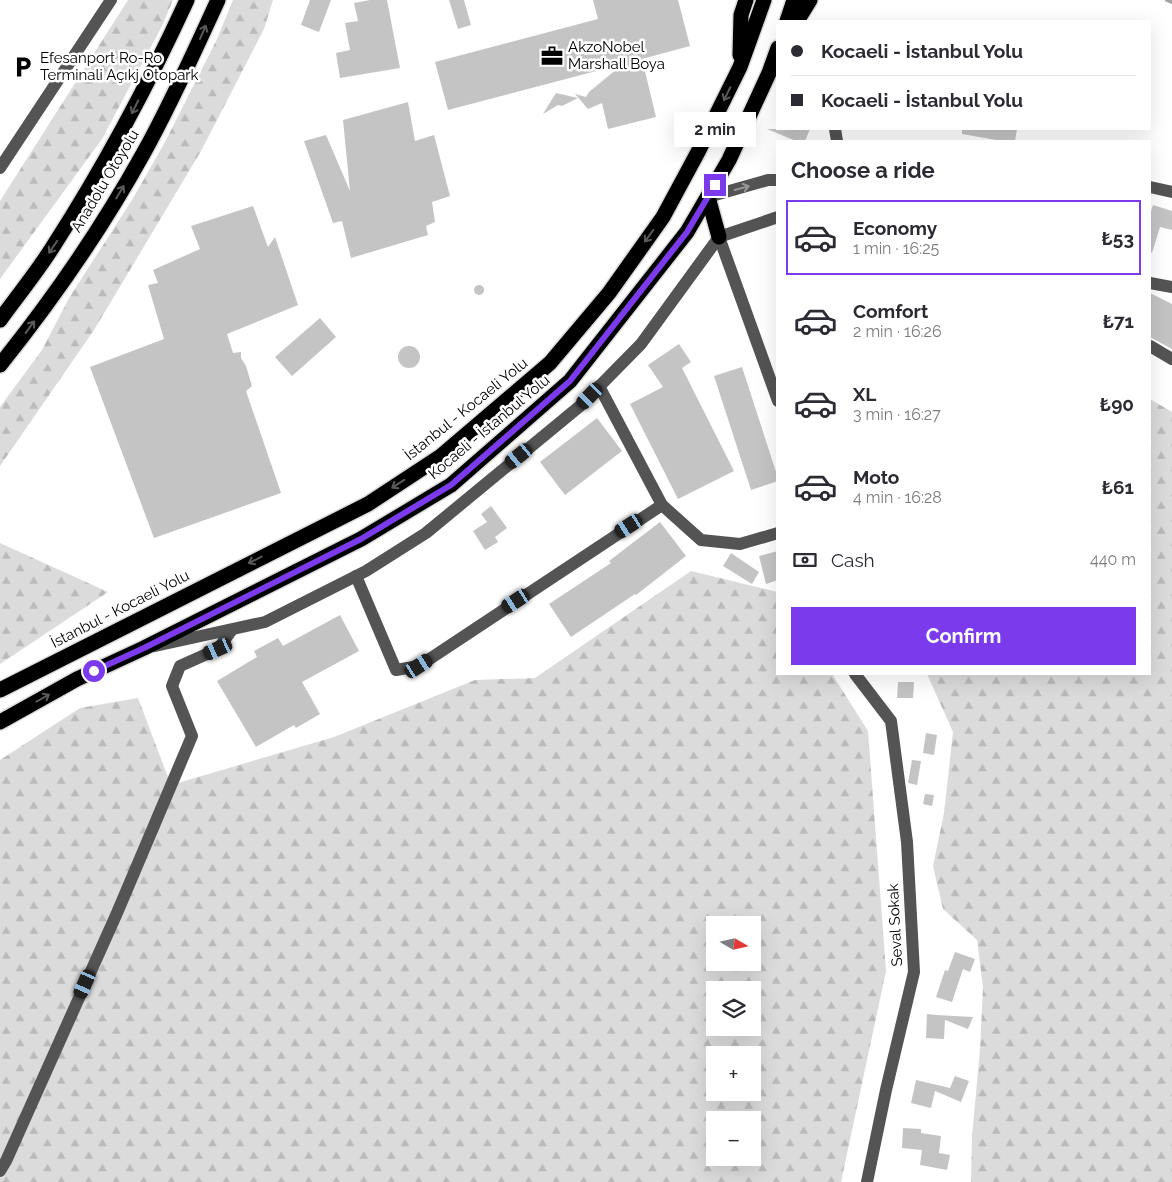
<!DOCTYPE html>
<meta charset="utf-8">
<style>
:root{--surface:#fff;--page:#f7f7f7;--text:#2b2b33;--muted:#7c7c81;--line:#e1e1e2;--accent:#7c3aed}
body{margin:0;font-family:Raleway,sans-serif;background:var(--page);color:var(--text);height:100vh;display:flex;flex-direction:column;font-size:19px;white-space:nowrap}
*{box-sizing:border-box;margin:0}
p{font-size:16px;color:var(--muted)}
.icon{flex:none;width:28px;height:28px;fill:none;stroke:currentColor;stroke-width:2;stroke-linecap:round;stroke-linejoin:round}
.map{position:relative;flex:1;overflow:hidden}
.sheet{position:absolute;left:776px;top:140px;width:375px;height:535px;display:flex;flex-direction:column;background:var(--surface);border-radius:0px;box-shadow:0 5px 20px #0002}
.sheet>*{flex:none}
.top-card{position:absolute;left:776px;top:20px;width:375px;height:110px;border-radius:0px;box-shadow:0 5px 20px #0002;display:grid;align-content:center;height:110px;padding:0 15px;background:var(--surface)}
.needle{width:32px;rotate:99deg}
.controls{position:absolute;left:706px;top:916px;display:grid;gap:10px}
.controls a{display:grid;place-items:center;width:55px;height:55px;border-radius:0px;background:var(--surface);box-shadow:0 5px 20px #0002;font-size:25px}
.end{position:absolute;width:22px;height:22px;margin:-11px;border:6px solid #7c3aed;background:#fff;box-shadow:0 0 0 2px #fff}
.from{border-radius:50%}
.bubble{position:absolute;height:35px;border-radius:0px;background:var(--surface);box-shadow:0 5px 20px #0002;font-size:16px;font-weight:700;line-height:35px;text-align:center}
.car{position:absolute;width:15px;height:30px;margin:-15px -8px;border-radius:6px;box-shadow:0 0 4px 1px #0007;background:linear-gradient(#222 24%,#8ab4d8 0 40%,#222 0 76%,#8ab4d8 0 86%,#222 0)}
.top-card b{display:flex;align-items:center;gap:18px;height:48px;font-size:19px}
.top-card b+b{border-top:1px solid var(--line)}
.top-card i{width:12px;height:12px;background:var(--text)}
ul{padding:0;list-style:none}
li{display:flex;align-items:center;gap:15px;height:75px;margin:0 10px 8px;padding:0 5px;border:2px solid transparent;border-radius:0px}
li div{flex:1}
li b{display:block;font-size:19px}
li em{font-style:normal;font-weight:700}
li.selected{border-color:var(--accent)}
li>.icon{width:45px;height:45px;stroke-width:1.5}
h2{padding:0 15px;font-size:22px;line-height:60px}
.pay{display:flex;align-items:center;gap:12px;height:55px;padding:0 15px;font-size:19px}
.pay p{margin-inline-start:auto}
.primary-button{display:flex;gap:10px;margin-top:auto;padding:10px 15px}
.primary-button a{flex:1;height:58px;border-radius:0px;background:var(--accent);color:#fff;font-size:20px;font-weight:700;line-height:58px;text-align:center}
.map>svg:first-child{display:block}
</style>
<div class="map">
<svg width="1172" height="1182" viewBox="0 0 1172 1182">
<defs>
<pattern id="forest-firs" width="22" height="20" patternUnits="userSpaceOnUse" patternTransform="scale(1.25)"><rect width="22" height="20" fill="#dbdbdb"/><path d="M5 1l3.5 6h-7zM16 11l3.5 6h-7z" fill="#bababa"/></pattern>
</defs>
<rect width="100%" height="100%" fill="#fff"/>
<!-- forest -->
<g fill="url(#forest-firs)" fill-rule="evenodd">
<path d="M128 0H173L162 26 102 139 0 279V201Z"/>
<path d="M233 0H273L264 29 201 151 94 330 0 466V407L42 350 69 298 132 200 165 142 217 39Z"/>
<path d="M1150 399 1172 412V1182H971L972 1136 980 1050 983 987 977 940 943 909 933 866 944 813 953 732 927 674H1150Z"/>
<path d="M0 543 108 592 0 664Z"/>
<path d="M691 571 777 592 778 674H832L868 731 886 971 841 1182H0V760L80 708 138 698 171 785 334 737 475 680 535 678ZM715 925H752V962H715ZM715 990H752V1028H715ZM715 1055H752V1092H715ZM715 1120H752V1158H715Z"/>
</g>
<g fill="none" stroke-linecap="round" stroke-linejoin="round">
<!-- stream -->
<path stroke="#a2a2a2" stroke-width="4" d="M1167 0 1172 2"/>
</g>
<!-- building -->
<g fill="#c4c4c4">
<path d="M310 0H331L319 32 301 25Z"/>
<path d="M370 0H387L400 68 340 78 336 53 350 50 345 23 358 21 354 3Z"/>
<path d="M449 0H464L471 25 458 29Z"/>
<path d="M593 0H678L690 46 642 59 656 117 608 129 602 103 588 109 575 94 586 97 589 92 623 64 448 110 435 62 598 19Z"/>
<path d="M556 93 578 98 562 106 558 105 543 114Z"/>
<path d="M408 102 415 141 434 135 450 196 432 202 435 222 426 226 428 235 351 258 342 221 333 223 304 141 326 135 350 191 343 120Z"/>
<path d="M767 129H810L805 141H796Z"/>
<path d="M962 129H1017L1015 141H1002L962 134Z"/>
<path d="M1153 205 1172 211V230L1160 227 1152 253 1150 252V214Z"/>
<path d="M253 206 268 247 275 237 298 305 227 334 233 353 241 352V358L246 366 252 386 246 391 281 493 154 538 90 367 164 339 148 285 158 283 153 270 200 249 191 226Z"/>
<circle cx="479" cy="290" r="5"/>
<path d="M1150 293 1172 304V349L1150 337Z"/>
<path d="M320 318 336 337 292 376 275 357Z"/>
<path d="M679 344 691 362 682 368 734 471 678 499 630 404 663 387 648 365Z"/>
<circle cx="409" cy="357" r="11"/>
<path d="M742 367 778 478V481L751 490 714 376Z"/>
<path d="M597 418 622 451 565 495 540 462Z"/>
<path d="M491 506 507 528 495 537 498 542 485 550 473 531 487 522 481 514Z"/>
<path d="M660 522 686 556 636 595 635 594 571 637 549 604 611 563 609 561Z"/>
<path d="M778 551V580L766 584 759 556Z"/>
<path d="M731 553 759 572 752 584 723 566Z"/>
<path d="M340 615 359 651 302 682 320 714 296 728 294 725 256 747 217 681 257 657 254 651 278 638 283 646Z"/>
<path d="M898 682H914L913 698H897Z"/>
<path d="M926 733 937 735 934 755 923 753Z"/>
<path d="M912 760 921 761 917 785 908 783Z"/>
<path d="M925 794 934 795 932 806 923 804Z"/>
<path d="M955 952 975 959 970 972 963 969 952 1002 936 997 945 970 948 971Z"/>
<path d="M927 1014 937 1015 973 1017 968 1029 945 1020 944 1039 926 1038Z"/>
<path d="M955 1076 969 1081 961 1102 935 1091 931 1108 911 1103 916 1080 950 1088Z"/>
<path d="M903 1128 921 1129V1133L941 1136 939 1153 950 1155 947 1170 920 1165 922 1150 902 1148Z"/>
</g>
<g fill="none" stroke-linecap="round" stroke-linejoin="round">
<!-- highway casing -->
<g stroke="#dbdbdb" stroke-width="18">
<g id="highway">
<path d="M787 21 794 0"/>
<path d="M797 21 810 0"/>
<path d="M740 55 741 15 746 0"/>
<path d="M708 197 719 237"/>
<path d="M0 320C18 295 38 271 54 245 104 167 148 85 187 0"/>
<path d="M0 365C53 299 102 228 143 154 171 104 194 52 218 0"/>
<path d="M0 690 368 504 441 456 550 363 609 293 663 217 698 152 740 67 764 0"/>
<path d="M0 722 77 679 144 648 361 539 451 485 570 381 687 232 729 160 769 73 778 48"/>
</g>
</g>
<!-- minor -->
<g stroke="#545454" stroke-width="12">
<path d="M835 129 837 141"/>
<path d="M0 168 111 0"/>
<path d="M1150 187 1172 192"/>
<path d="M708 197 768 180H778"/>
<path d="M719 237 778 401"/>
<path d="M1150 283 1172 287"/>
<path d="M1150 346 1172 359"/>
<path d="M599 386 662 505 701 540 740 544 778 533"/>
<path d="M356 576 396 670 419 666 662 505"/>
<path d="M155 646 265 622 366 571 426 533 580 406 641 344 719 237 778 217"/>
<path d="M855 674 891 721 907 842 914 972 886 1090 867 1182"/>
<path d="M0 1171 6 1161 117 913 192 736 172 686 180 666 218 649 231 631"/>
</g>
<!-- highway -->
<use href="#highway" stroke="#000" stroke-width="15"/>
</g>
<!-- one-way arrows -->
<defs><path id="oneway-shaft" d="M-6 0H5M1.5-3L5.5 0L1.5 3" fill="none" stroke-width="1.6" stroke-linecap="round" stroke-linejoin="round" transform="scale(1.25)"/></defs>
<g stroke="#595959">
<use href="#oneway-shaft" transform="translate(203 32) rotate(-66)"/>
<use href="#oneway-shaft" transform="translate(727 94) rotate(116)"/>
<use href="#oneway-shaft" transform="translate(135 107) rotate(117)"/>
<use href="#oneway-shaft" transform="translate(120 192) rotate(-59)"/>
<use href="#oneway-shaft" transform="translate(649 236) rotate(125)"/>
<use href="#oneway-shaft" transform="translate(53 247) rotate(124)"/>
<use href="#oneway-shaft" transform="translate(30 327) rotate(-54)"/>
<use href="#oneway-shaft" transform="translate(398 484) rotate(147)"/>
<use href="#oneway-shaft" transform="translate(255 560) rotate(153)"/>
<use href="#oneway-shaft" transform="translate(43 698) rotate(-29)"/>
</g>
<use stroke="#989898" href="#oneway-shaft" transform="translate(742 188) rotate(-15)"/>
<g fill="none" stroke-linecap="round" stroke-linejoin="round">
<!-- route -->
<path stroke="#7c3aed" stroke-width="6" d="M94 671 144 648 361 539 451 485 570 381 687 232 715 185"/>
</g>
<!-- icons -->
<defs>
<g id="office-bare" transform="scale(1.725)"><path d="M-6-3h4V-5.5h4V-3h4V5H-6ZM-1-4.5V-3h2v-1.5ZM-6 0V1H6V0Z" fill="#000" stroke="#fff" stroke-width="2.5" paint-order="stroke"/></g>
<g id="parking-bare" transform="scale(1.725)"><path d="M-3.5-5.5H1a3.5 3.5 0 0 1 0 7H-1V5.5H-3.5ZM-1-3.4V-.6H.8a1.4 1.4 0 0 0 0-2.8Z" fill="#000" stroke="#fff" stroke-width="2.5" paint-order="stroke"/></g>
</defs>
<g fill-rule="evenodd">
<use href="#office-bare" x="552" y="56"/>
<use href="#parking-bare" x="23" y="67"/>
</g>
<g text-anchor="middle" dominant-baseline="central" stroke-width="5" stroke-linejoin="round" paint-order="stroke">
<!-- poi labels -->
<g font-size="15" fill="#000" stroke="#fff" text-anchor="start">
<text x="568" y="47">AkzoNobel<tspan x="568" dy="17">Marshall Boya</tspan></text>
<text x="40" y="58">Efesanport Ro-Ro<tspan x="40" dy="17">Terminali Açıkj Otopark</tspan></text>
</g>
<!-- street labels -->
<g font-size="15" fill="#000" stroke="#fff">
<text transform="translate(105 181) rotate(-59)">Anadolu Otoyolu</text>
<text transform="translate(466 409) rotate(-39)">İstanbul - Kocaeli Yolu</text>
<text transform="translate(489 427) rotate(-40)">Kocaeli - İstanbul Yolu</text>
<text transform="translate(120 609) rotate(-27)">İstanbul - Kocaeli Yolu</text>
<text transform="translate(895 925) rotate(-93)">Seval Sokak</text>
</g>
</g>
</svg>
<div class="controls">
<a><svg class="needle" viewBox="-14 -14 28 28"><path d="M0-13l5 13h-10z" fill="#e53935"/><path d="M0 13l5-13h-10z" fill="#7c7c81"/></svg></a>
<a><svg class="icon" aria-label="layers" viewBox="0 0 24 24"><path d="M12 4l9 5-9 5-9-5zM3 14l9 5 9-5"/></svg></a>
<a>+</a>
<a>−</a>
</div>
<i class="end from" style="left:94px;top:671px"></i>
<i class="end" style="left:715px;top:185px"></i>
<div class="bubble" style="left:674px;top:112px;width:82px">2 min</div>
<i class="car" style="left:590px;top:396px;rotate:224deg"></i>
<i class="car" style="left:519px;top:456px;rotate:231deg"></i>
<i class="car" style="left:629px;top:526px;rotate:237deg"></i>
<i class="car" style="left:516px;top:601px;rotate:237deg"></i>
<i class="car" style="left:218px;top:649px;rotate:246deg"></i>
<i class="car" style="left:419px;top:666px;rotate:57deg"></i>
<i class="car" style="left:85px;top:984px;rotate:204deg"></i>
<div class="top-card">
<b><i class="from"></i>Kocaeli - İstanbul Yolu</b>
<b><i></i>Kocaeli - İstanbul Yolu</b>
</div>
<section class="sheet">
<h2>Choose a ride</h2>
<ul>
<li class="selected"><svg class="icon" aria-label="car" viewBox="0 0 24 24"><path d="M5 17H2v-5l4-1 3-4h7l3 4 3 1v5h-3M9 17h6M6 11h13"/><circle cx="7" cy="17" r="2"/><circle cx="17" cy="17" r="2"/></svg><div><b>Economy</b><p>1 min · 16:25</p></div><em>₺53</em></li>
<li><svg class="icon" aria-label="car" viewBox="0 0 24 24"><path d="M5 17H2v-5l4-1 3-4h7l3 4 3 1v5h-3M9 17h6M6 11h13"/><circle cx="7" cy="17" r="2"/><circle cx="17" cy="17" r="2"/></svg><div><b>Comfort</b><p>2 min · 16:26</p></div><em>₺71</em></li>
<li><svg class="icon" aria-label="car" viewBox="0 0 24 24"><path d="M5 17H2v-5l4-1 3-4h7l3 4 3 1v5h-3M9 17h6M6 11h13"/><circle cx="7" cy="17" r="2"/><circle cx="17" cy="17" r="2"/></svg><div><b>XL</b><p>3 min · 16:27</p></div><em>₺90</em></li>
<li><svg class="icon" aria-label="car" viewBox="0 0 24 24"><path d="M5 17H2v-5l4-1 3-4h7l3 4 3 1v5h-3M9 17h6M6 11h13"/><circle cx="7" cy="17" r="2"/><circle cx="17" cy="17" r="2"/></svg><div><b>Moto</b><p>4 min · 16:28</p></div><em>₺61</em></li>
</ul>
<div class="pay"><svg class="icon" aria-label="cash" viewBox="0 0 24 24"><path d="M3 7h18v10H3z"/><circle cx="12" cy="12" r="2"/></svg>Cash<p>440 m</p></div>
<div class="primary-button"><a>Confirm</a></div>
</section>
</div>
